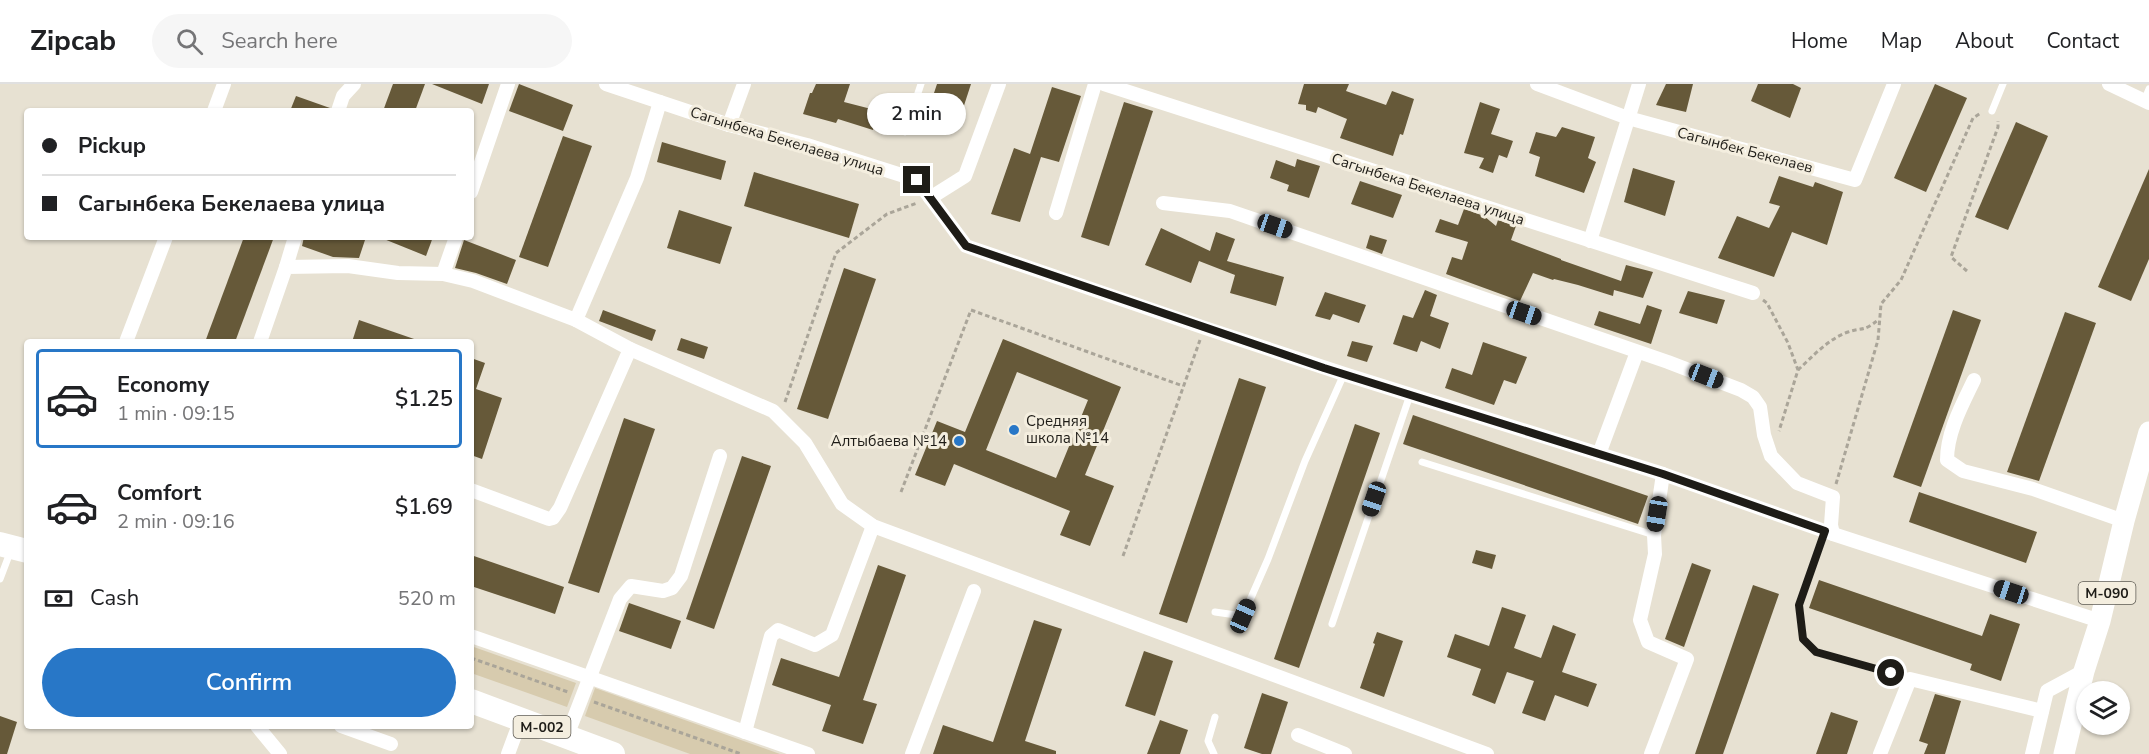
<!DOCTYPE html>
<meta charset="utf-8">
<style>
:root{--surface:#fff;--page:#f6f6f6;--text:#202124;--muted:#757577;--line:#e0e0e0;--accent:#2877c7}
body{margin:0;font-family:"Nunito Sans",sans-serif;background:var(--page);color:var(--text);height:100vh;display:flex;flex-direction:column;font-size:22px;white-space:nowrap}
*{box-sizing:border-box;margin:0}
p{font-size:20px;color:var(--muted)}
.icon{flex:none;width:33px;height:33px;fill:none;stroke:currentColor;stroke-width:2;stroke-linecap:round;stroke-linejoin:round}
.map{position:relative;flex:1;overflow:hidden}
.panel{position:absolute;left:24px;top:255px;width:450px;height:390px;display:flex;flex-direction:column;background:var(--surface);border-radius:6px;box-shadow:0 2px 4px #0004}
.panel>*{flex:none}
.hud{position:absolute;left:24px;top:24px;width:450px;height:132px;border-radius:6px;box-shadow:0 2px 4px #0004;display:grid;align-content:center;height:132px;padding:0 18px;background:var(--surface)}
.controls{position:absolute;left:2076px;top:597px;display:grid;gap:12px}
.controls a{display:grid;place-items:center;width:54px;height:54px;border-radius:50%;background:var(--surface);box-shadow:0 2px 4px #0004;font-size:30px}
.end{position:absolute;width:27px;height:27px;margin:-14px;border:8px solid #1e1c17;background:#fff;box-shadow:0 0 0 3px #fff}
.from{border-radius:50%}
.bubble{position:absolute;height:42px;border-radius:21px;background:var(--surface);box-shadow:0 2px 4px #0004;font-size:20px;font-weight:600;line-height:42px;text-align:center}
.car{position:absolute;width:18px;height:36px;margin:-18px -9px;border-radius:8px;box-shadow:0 0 4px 2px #0007;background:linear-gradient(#222 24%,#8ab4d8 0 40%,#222 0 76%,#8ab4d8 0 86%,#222 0)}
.hud b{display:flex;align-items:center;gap:21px;height:57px;font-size:22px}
.hud b+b{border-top:2px solid var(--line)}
.hud i{width:15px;height:15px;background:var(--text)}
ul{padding:10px 0 0;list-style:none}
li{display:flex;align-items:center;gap:18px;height:99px;margin:0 12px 9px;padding:0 6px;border:3px solid transparent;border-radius:6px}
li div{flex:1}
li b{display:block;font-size:22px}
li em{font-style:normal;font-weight:600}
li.selected{border-color:var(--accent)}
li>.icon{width:54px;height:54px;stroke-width:1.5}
.pay{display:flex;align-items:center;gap:15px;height:66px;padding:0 18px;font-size:22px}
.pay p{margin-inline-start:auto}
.button{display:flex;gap:12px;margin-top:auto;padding:12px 18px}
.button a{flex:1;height:69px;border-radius:36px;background:var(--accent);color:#fff;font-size:24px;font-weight:600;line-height:69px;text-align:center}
header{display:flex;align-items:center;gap:36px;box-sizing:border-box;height:84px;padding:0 30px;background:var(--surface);border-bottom:2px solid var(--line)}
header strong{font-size:28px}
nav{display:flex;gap:33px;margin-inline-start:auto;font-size:21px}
.search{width:420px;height:54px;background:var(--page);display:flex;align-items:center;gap:15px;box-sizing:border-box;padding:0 21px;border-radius:33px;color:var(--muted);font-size:22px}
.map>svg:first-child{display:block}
</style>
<header>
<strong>Zipcab</strong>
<div class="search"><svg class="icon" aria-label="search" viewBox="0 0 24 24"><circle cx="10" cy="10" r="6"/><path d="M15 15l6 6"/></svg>Search here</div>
<nav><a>Home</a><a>Map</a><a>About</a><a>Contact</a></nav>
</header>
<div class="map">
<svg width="2149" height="670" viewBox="0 0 2149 670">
<rect width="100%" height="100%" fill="#e7e1d2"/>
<!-- green -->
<g fill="#d7cbae">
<path d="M471 562 576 599 567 623 471 589Z"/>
<path d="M595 604 780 670H690L585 632Z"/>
</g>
<!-- building -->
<g fill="#665939" fill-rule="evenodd">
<path d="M393 0H425L415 27H383Z"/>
<path d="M432 0H489L482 20Z"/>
<path d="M519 0 573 21 563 47 509 27Z"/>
<path d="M816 0H850L844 18 879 27 873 46 838 35 836 39 803 30 810 9H812Z"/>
<path d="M937 0H971L957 43 926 33Z"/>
<path d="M1304 0H1349L1346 7 1386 21 1392 7 1414 15 1403 51 1400 50 1393 72 1340 54 1347 35 1318 23 1316 29 1306 26V21L1298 20Z"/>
<path d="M1666 0H1693L1686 28 1656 21Z"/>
<path d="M1758 0H1793L1801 4 1790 34 1751 17Z"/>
<path d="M1935 0 1967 14 1926 108 1894 94Z"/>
<path d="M1052 3 1081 12 1059 78 1041 73 1020 138 991 130 1014 64 1030 70Z"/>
<path d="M296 12 330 24 329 27H290Z"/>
<path d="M1124 18 1153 27 1109 162 1081 153Z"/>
<path d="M1480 18 1500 25 1491 50 1513 57 1507 74 1499 71 1493 89 1479 84 1484 74 1464 69Z"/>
<path d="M2016 38 2048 52 2008 146 1975 133Z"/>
<path d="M1562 43 1595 53 1588 74 1596 78 1584 109 1535 92 1540 73 1529 69 1536 48 1556 53Z"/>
<path d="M563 52 592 62 548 183 519 173Z"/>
<path d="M662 58 726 77 721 96 657 78Z"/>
<path d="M1297 75 1320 82 1309 114 1287 107 1289 101 1270 94 1276 76 1295 83Z"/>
<path d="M1633 84 1675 97 1665 132 1624 118Z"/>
<path d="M2149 85V175L2131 217 2098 203Z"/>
<path d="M754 88 859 120 849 154 744 122Z"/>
<path d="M1779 92 1813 103 1815 98 1843 108 1827 161 1792 148 1774 193 1718 174 1737 132 1769 144 1780 122 1769 119Z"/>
<path d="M1360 97 1402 111 1393 134 1351 120Z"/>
<path d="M1464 125 1484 132 1496 142 1498 136 1516 142 1511 156 1561 175V176L1621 197 1626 181 1653 188 1643 214 1614 206 1613 212 1578 201 1554 195 1553 196 1533 189 1520 217 1446 190 1452 173 1462 176 1468 158 1435 148 1440 135 1458 141Z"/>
<path d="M679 126 732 143 720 180 667 164Z"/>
<path d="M1161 144 1210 167 1216 148 1235 155 1227 177 1284 193 1276 222 1230 209 1235 191 1199 177 1191 199 1145 181Z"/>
<path d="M1370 151 1387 156 1382 170 1366 164Z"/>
<path d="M244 153H274L235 258H205Z"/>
<path d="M304 153H366L359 174 333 173 302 162Z"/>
<path d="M379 153H433L426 172Z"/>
<path d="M464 156 516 176 507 200 476 189 455 184Z"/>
<path d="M844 184 876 195 828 335 797 325Z"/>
<path d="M1425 206 1437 211 1430 232 1449 239 1440 265 1421 257 1417 268 1393 260 1403 231 1413 234Z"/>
<path d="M1688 207 1725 216 1717 240 1679 229Z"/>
<path d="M1325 208 1366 221 1359 239 1333 230 1330 236 1315 232Z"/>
<path d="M1647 221 1662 226 1651 260 1594 241 1599 227 1640 240Z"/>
<path d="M603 226 656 246 652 257 599 237Z"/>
<path d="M1953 226 1981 236 1921 403 1893 393Z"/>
<path d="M2065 228 2096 239 2039 397 2007 388Z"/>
<path d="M359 236 417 256 416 258H352Z"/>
<path d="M681 254 708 263 704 275 677 266Z"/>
<path d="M1003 255 1121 303 1085 391 1114 402 1090 462 1060 451 1070 427 954 380 945 402 915 391 937 337 965 348ZM1017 288 1088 316 1056 394 986 366Z"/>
<path d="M1352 257 1373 262 1367 278 1347 272Z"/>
<path d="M1483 258 1527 273 1516 300 1504 296 1494 321 1445 304 1452 284 1472 291Z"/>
<path d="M471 274 485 279 476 305 502 314 482 375 471 371V318L473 312H471Z"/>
<path d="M1239 294 1266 303 1187 539 1159 530Z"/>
<path d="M1413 331 1648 412 1638 440 1403 360Z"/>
<path d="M624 334 655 345 599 509 568 499Z"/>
<path d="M1355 340 1380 349 1299 584 1274 575Z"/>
<path d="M742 372 771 382 714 545 686 535Z"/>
<path d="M1919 408 2037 448 2026 479 1909 438Z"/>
<path d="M1476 466 1496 471 1492 485 1472 479Z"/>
<path d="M471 471 564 503 555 530 471 502Z"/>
<path d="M1692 479 1711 486 1684 563 1665 555Z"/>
<path d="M878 481 906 491 863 616 877 620 863 660 822 647 831 621 772 601 781 574 839 593Z"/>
<path d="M1819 496 1982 552 1990 530 2020 540 2001 597 1970 586 1972 580 1809 524Z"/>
<path d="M1753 501 1779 510 1723 670H1695Z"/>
<path d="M629 519 681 537 671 565 619 547Z"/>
<path d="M1502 523 1526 531 1514 564 1541 574 1553 541 1576 550 1562 588 1597 600 1588 623 1555 611 1545 637 1522 629 1534 597 1507 588 1495 620 1472 611 1481 585 1447 573 1455 550 1489 562Z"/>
<path d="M1034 536 1062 545 1025 657 1056 667V670H933L943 641 993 658Z"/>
<path d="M1377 548 1403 557 1384 613 1360 604 1375 560 1373 559Z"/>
<path d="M1144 567 1173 577 1155 632 1125 622Z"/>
<path d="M1262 609 1288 618 1271 670H1262L1244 664Z"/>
<path d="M1935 610 1961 617 1945 670H1924L1928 660 1919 657Z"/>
<path d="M1831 628 1858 637 1847 670H1816Z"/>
<path d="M0 632 17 638 7 670H0Z"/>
<path d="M1160 636 1188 646 1180 670H1147Z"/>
</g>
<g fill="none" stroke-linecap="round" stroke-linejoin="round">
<!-- path -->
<g stroke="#aaa599" stroke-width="3" stroke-dasharray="4.5 3" stroke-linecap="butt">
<path d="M1967 187 1951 173 1998 43V37"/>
<path d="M1763 216 1767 219 1788 259 1798 286 1779 347"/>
<path d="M1798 286C1812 273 1828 255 1848 248 1864 243 1863 248 1878 236"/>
<path d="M785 318 836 169 887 130 917 119"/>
<path d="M1836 400 1878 256 1881 220 1901 196 1973 34 1981 29"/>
<path d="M901 408 971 226 1183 302"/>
<path d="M1123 472 1200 256"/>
<path d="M471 574 568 608"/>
<path d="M594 618 741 670"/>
</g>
<!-- lane -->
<g stroke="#fff" stroke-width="7">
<path d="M2144 17 2149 5"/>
<path d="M1992 27 2003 0"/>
<path d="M905 48 921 0"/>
<path d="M1422 378 1654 451"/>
<path d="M1825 447 1799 521 1803 555 1816 568 1910 595"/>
<path d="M0 495 11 466"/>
<path d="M1215 528 1243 532 1268 475 1305 377 1344 290"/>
<path d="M1332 540 1410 311"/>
<path d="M1214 670 1208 657 1215 633"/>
</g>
<!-- street -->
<g stroke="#fff" stroke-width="14">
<path d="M606 0 729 41 807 61 917 96 966 162 1205 244 1344 290 1663 390 1833 450 2100 537"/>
<path d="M1104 0 1753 209"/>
<path d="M1537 0 1628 34 1855 96 1894 0"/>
<path d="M2109 0 2149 19"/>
<path d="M214 27 224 0"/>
<path d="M338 27 343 12 354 0"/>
<path d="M729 41 744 0"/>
<path d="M471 108 508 0"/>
<path d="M930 114 965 92 999 0"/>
<path d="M1163 119 1230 127 1668 278 1741 306 1753 313 1760 323 1764 351 1771 372 1797 399 1833 413 1831 441 1833 450"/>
<path d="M1056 129 1095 0"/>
<path d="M1590 157 1639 0"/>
<path d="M286 183 295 153"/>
<path d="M443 190 456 153"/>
<path d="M576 236 637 94 660 18"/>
<path d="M126 258 166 153"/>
<path d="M260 258 286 183 348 182 398 189 443 190 473 197 576 236 630 265 773 327 805 359 842 420 873 442 1487 670"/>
<path d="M1974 296C1962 321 1947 348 1947 376L1963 387 2033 405 2124 437"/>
<path d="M1599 370 1637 268"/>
<path d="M471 406 549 435 553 434 560 424 630 265"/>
<path d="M471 552 808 670"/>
<path d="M257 642 280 670"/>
<path d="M341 642 391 660"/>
<path d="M745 648 771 552 778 546 815 561 832 551 873 442"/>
<path d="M1298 651 1345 670"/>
<path d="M567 652 620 515 631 502 663 507 672 504 681 492 720 372"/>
<path d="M508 670 521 635"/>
<path d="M912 670 974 507"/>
<path d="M1651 670 1687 575 1648 558 1640 536 1655 470 1654 451 1663 390"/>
<path d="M1880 670 1910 595 2042 627"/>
<path d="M2032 670 2047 607 2084 587"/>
</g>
<!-- primary -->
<path stroke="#fff" stroke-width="21" d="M2064 670 2084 587 2100 537 2124 437 2149 348"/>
<!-- highway -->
<g stroke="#fff" stroke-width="24">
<path d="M0 460 27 467"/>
<path d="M471 617 613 670"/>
</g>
</g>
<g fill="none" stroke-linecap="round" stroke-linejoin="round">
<!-- route -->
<path stroke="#1e1c17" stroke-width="8" d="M917 96 966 162 1324 284 1663 390 1825 447 1799 521 1803 555 1816 568 1891 589"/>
</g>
<!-- markers -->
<g fill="#2877c7" stroke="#f4eedf" stroke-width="2">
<circle cx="1014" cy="346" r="6"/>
<circle cx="959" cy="357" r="6"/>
</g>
<g text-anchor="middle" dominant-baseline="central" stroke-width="6" stroke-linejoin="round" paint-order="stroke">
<!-- shield labels -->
<g fill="#f4eedf" stroke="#5e5b53" stroke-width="1.5">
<rect x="2078.5" y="498" width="57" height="22" rx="4.5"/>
<rect x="513.5" y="632" width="57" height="22" rx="4.5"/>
</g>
<g font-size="14" font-weight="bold" fill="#1e1c17">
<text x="2107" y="509">М-090</text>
<text x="542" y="643">M-002</text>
</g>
<!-- street labels -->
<g font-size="15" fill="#1e1c17" stroke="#f4eedf">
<text transform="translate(787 57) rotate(17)">Сагынбека Бекелаева улица</text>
<text transform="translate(1745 66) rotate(15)">Сагынбек Бекелаев</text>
<text transform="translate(1428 105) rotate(18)">Сагынбека Бекелаева улица</text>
</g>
<!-- poi labels -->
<g font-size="15" fill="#1e1c17" stroke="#f4eedf" text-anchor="start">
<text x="1026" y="337">Средняя<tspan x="1026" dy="17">школа №14</tspan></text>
<text x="947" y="357" text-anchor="end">Алтыбаева №14</text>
</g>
</g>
</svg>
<div class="controls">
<a><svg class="icon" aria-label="layers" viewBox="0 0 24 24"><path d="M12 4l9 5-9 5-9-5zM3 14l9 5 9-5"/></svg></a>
</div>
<i class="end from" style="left:1891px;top:589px"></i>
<i class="end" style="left:917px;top:96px"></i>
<div class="bubble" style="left:867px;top:9px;width:99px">2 min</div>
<i class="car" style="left:1275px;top:142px;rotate:109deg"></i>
<i class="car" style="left:1524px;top:229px;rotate:109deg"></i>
<i class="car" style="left:1706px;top:292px;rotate:111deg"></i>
<i class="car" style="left:1374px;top:415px;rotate:199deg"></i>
<i class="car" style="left:1657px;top:430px;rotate:189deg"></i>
<i class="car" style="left:2011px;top:508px;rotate:288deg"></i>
<i class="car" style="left:1243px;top:532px;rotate:24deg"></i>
<div class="hud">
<b><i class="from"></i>Pickup</b>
<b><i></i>Сагынбека Бекелаева улица</b>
</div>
<section class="panel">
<ul>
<li class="selected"><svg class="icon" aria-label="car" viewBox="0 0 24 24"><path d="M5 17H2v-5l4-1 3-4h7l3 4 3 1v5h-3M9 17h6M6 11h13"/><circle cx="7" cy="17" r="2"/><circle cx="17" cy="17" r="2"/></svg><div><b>Economy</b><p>1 min · 09:15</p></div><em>$1.25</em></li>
<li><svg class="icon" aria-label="car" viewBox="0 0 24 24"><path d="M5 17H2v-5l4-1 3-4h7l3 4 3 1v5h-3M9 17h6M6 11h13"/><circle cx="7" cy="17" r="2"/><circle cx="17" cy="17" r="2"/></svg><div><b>Comfort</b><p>2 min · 09:16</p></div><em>$1.69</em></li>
</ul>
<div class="pay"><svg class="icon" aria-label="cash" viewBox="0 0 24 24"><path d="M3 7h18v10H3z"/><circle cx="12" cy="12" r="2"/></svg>Cash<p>520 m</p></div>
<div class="button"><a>Confirm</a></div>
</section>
</div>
